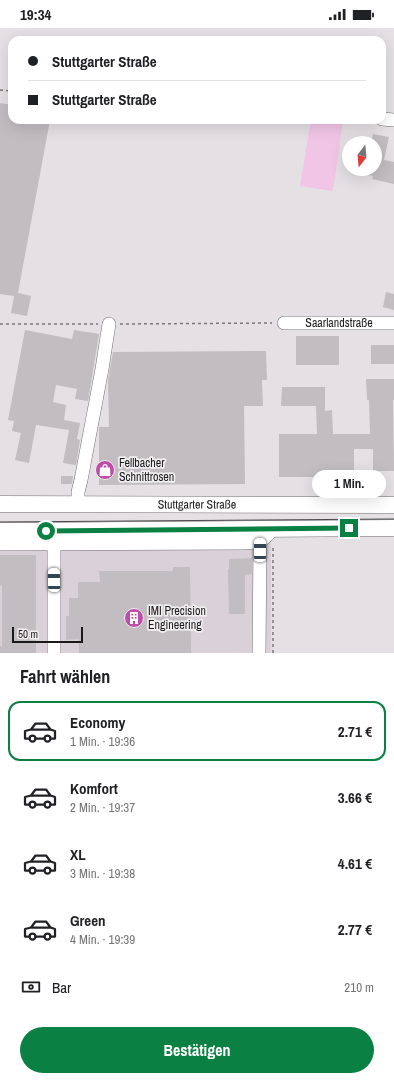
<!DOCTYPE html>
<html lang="de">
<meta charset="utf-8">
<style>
:root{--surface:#fff;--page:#f2f2f2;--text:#202124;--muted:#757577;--line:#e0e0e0;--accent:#0b8043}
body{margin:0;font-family:"Archivo Narrow",sans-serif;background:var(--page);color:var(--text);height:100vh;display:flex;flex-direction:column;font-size:15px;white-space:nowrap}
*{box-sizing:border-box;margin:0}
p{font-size:13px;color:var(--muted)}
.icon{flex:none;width:22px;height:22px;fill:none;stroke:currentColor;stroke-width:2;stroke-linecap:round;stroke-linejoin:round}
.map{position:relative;height:625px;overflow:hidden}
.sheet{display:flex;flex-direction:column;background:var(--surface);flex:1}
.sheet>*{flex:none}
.hud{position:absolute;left:8px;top:8px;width:378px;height:88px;border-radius:12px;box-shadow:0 4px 16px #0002;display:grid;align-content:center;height:88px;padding:0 20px;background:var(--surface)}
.needle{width:26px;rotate:196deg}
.controls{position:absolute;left:342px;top:108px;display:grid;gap:8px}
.controls a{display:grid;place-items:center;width:40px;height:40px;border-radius:50%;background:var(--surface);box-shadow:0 4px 16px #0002;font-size:20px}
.scale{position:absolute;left:12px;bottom:10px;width:71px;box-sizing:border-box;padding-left:4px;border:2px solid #1b1a1b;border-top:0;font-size:11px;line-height:14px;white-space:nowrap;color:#1b1a1b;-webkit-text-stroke:3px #f1eef0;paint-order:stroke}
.end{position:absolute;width:18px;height:18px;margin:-9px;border:5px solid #0b8043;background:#fff;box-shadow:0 0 0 2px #fff}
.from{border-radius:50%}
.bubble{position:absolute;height:28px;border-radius:14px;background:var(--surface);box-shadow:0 4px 16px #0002;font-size:13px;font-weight:700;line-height:28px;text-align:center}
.car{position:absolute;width:12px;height:24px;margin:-12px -6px;border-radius:5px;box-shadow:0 0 3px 1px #0007;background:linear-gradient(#fff 24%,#345 0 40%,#fff 0 76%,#345 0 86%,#fff 0)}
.hud b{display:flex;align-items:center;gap:14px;height:38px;font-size:15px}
.hud b+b{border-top:1px solid var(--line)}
.hud i{width:10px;height:10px;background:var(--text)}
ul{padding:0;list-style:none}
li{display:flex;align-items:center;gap:12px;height:60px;margin:0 8px 6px;padding:0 12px;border:2px solid transparent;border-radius:12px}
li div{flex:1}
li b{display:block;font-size:15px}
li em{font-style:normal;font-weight:700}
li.on{border-color:var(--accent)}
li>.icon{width:36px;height:36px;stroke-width:1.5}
h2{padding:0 20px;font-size:18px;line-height:48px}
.pay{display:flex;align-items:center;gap:10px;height:44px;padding:0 20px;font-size:15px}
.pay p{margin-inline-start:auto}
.button{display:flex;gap:8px;margin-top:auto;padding:8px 20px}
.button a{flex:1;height:46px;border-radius:24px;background:var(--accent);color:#fff;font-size:16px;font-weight:700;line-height:46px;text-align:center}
.status{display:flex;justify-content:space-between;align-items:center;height:28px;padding:0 20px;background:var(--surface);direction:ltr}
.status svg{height:11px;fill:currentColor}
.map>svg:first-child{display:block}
</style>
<div class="status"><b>19:34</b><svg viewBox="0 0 49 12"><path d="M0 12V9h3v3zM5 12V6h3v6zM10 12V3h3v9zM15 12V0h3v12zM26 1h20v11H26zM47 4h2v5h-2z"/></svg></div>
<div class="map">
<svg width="394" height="625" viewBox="0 0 394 625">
<rect width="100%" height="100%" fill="#e4e0e3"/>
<!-- built -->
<path fill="#dad0d7" d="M271 512V625H0V518Z"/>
<!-- green -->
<path fill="#f1c5e6" d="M311 92 343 93 333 163 300 158Z"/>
<!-- building -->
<g fill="#c1bdc0">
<path d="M0 75 12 77V92H50L18 265 31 268 27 288 11 285 14 268 0 266Z"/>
<path d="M373 106 389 109 384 132 394 134V156L372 151 373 148 356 144V141H375V115H371Z"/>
<path d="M386 264 394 266V282L383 279Z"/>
<path d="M25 302 72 311 74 302 99 306 88 373 75 371 77 361 56 357 53 374 66 377 64 392 80 395 77 411 80 412 76 437 63 435 69 402 36 397 29 435 15 432 21 405 12 403 14 393 8 392Z"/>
<rect x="296" y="308" width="43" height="29"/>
<rect x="371" y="317" width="23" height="19"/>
<path d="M266 323 267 352H262L263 378H244L245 456 99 457V448L107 449 108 443 99 442V399H109L108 352 113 324Z"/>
<path d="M366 351H394V372H393L394 443H373V421H354V457H340V449H279V406H317L316 378H281L282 359H325V383L332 382 333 406H370L369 372H367Z"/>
<path d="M61 448H73L72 456H61Z"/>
<path d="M0 527H36V625H0V618H2V558L0 557Z"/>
<path d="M252 530V546L245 547V586H229L228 541H229V531Z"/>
<path d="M173 539H190L191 625H79V611L66 612V588H69V570H78V554H100L99 543H173Z"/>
</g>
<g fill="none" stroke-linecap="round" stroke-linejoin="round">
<!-- minor casing -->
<g stroke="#706d70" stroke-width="14">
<g id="minor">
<path d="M382 91 394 92"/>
<path id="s1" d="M284 295H394"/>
<path d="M78 475V464L81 452 102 341 109 296"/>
<path d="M0 516 245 515C261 514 263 513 273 501"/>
<path d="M54 516V625"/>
<path d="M259 625 260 514"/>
</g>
</g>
<!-- major casing -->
<g stroke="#706d70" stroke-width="17">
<g id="major">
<path id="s2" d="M0 476 394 477"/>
<path d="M0 503 394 500"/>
</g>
</g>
<!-- path -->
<g stroke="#7a7779" stroke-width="1.5" stroke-dasharray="3 3" stroke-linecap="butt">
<path d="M0 62 12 63"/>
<path d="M0 296H98"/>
<path d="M120 296 272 295"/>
<path d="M273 625V517"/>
</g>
<!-- minor -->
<use href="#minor" stroke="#fff" stroke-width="13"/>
<!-- major -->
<use href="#major" stroke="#fff" stroke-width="16"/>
<!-- tram -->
<path stroke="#4a484a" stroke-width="1" d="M0 494 394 491"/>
</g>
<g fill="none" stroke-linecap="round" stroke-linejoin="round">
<!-- route -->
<path stroke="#0b8043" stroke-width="5" d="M46 503 349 500"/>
</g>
<!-- icons -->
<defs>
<g id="shop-disc" transform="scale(1)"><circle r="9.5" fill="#bd4da9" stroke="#f1eef0"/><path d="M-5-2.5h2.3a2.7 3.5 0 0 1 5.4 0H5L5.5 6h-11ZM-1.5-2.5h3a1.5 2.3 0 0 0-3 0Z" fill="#fff"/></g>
<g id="building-disc" transform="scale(1)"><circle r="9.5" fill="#bd4da9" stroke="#f1eef0"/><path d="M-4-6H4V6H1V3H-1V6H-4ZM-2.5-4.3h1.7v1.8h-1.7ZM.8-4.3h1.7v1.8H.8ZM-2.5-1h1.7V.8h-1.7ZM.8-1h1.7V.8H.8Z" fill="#fff"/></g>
</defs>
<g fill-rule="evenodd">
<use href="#shop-disc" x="105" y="442"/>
<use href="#building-disc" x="134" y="590"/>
</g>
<g text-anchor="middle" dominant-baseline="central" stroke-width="3.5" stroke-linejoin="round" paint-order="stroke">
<!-- street labels -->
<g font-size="12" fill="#1b1a1b" stroke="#f1eef0">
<text stroke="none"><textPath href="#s1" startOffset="55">Saarlandstraße</textPath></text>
<text stroke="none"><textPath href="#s2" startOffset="197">Stuttgarter Straße</textPath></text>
</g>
<!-- poi labels -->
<g font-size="12" fill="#1b1a1b" stroke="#f1eef0" text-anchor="start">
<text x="119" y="435">Fellbacher<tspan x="119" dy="14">Schnittrosen</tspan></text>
<text x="148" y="583">IMI Precision<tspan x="148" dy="14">Engineering</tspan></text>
</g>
</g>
</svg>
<div class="controls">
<a><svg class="needle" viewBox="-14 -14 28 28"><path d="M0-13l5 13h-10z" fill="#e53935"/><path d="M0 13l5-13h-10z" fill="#757577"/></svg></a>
</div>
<div class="scale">50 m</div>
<i class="end from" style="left:46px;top:503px"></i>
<i class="end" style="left:349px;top:500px"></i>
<div class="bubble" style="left:312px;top:442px;width:74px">1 Min.</div>
<i class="car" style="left:260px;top:522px;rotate:0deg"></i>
<i class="car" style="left:54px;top:552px;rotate:359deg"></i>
<div class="hud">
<b><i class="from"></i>Stuttgarter Straße</b>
<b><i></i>Stuttgarter Straße</b>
</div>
</div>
<section class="sheet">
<h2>Fahrt wählen</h2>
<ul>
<li class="on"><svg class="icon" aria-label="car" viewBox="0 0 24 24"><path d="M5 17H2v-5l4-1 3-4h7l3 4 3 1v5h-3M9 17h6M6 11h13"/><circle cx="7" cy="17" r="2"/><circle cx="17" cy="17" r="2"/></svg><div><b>Economy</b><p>1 Min. · 19:36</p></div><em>2.71 €</em></li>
<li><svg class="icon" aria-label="car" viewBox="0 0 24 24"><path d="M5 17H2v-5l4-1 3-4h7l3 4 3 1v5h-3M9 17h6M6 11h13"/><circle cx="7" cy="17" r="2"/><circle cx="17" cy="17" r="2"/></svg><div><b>Komfort</b><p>2 Min. · 19:37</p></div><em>3.66 €</em></li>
<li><svg class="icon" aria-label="car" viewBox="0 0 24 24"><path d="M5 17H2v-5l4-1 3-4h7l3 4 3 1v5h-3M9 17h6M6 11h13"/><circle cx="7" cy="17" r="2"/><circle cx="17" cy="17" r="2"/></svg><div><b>XL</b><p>3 Min. · 19:38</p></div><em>4.61 €</em></li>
<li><svg class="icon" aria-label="car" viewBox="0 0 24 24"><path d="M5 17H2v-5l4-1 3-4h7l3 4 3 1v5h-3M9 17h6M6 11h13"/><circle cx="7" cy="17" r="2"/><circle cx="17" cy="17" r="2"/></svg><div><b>Green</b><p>4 Min. · 19:39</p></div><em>2.77 €</em></li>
</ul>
<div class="pay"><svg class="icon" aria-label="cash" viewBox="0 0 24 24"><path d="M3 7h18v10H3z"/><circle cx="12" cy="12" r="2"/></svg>Bar<p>210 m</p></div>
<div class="button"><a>Bestätigen</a></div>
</section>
